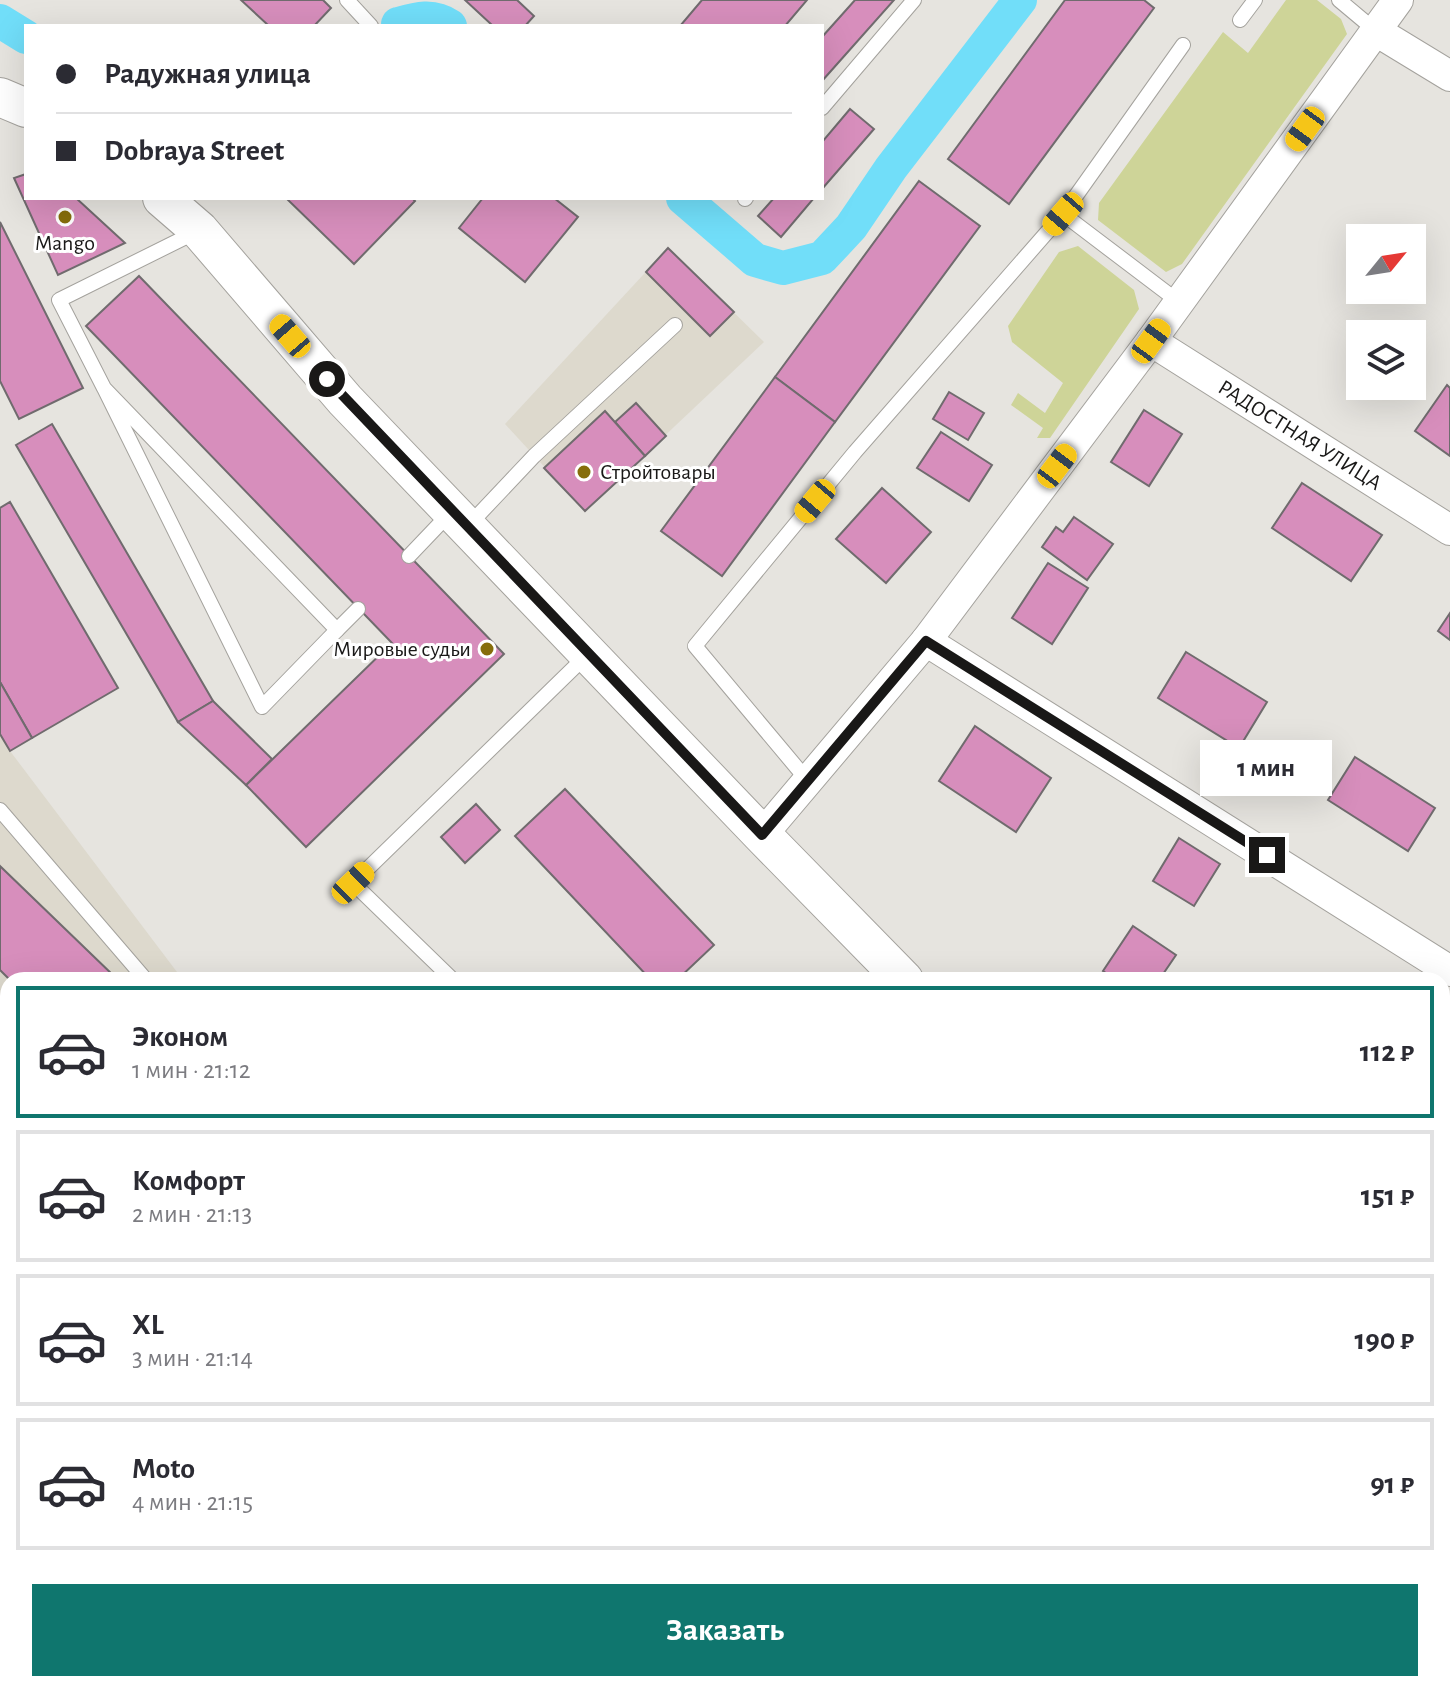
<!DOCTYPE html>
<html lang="ru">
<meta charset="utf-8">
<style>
:root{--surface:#fff;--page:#f2f2f3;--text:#2b2b33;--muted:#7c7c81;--line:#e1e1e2;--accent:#0f766e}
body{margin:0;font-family:"Alegreya Sans",sans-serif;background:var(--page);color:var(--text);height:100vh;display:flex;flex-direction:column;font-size:30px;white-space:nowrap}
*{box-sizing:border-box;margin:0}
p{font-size:26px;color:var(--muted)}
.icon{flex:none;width:44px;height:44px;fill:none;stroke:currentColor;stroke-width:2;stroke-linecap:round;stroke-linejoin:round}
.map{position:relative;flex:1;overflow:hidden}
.details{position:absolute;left:0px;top:972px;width:1450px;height:720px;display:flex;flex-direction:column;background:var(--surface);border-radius:24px 24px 0 0;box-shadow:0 8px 32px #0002}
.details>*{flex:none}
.banner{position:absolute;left:24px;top:24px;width:800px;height:176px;border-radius:0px;box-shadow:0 8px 32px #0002;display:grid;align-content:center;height:176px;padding:0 32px;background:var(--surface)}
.needle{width:52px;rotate:60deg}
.buttons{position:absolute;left:1346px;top:224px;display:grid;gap:16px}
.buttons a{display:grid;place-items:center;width:80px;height:80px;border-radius:0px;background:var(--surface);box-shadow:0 8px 32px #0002;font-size:40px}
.end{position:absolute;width:36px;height:36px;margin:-18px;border:10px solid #191817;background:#fff;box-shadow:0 0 0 4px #fff}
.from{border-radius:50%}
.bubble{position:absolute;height:56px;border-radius:0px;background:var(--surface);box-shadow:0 8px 32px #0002;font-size:26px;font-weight:700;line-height:56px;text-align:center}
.car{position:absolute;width:24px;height:48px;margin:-24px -12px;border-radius:10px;box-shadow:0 0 6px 2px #0007;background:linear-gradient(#f5c518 24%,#345 0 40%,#f5c518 0 76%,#345 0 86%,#f5c518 0)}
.banner b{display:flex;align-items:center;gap:28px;height:76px;font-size:30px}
.banner b+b{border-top:2px solid var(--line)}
.banner i{width:20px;height:20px;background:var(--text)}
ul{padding:14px 0 0;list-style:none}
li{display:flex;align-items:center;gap:24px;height:132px;margin:0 16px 12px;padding:0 16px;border:4px solid var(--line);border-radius:0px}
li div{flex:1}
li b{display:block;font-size:30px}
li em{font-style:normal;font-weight:700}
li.current{border-color:var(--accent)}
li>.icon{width:72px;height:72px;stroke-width:1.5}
.button{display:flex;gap:16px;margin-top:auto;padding:16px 32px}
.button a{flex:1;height:92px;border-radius:0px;background:var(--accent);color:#fff;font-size:32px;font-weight:700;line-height:92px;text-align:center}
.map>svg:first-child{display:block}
</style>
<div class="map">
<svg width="1450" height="1692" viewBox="0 0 1450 1692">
<rect width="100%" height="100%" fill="#e6e4df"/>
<!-- built -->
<g fill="#ddd9cd">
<path d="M668 248 764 342 585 511 505 424Z"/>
<path d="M0 734 10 751 183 980H8V1323L0 1315Z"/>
</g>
<!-- green -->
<g fill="#ced498">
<path d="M1286 0H1317L1341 19 1347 34 1182 264 1166 272 1098 220 1099 203 1223 32 1248 53Z"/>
<path d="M1078 246 1134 290 1139 309 1050 438H1037L1043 428 1011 405 1018 393 1045 413 1063 383 1012 342 1008 326 1059 252Z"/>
</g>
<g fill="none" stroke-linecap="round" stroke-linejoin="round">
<!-- canal -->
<g stroke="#71def9" stroke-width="34">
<path d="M0 21 26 37"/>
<path d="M398 24C416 19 433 14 450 26"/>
<path d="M683 198 755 260 783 268 822 258 851 227 891 168 1020 0"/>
</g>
</g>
<!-- building -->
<g fill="#d78ebc" stroke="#706b6e" stroke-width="2">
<path d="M241 0H323L331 8 314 26H269Z"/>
<path d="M465 0H517L534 16 525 26H493Z"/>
<path d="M702 0H807L785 26H680Z"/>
<path d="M855 0H894L822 81V37Z"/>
<path d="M1065 0H1144L1154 8 1009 204 948 159Z"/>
<path d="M850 109 874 129 822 189V142Z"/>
<path d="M26 174V198H76L125 243 58 275 14 178Z"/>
<path d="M919 181 980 226 835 422 775 377Z"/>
<path d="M286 198H412L415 201 354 264Z"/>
<path d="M483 198H554L578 217 525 282 459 228Z"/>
<path d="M774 198H814L781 237 758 216Z"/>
<path d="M0 222 83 388 19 419 0 381Z"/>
<path d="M668 248 734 312 710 336 646 272Z"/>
<path d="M139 276 504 654 306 847 246 785 392 643 86 326Z"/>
<path d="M775 377 835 422 722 576 661 531Z"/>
<path d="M1447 385 1450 388V456L1415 431Z"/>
<path d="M949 392 984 413 968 440 933 419Z"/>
<path d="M636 403 666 436 645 456 615 422Z"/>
<path d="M1144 410 1182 434 1149 486 1111 462Z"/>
<path d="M605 411 645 456 585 511 544 468Z"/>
<path d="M52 424 213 701 178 722 16 445Z"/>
<path d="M941 432 992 465 969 501 917 468Z"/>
<path d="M1302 483 1382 535 1351 581 1272 528Z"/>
<path d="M882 488 931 532 886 583 836 539Z"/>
<path d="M10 502 118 688 32 738 0 682V508Z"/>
<path d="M1074 517 1113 544 1087 580 1042 547 1056 527 1063 532Z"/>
<path d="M1048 563 1088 588 1052 644 1012 618Z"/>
<path d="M1450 613V640L1438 631Z"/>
<path d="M1186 652 1267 702 1239 748 1158 698Z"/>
<path d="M0 682 32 738 10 751 0 734Z"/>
<path d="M213 701 272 759 246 785 178 722Z"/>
<path d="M975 726 1051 778 1016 832 939 781Z"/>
<path d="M1355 757 1435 808 1408 851 1328 800Z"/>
<path d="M565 789 714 945 677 980H651L515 836Z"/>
<path d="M476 804 500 830 465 863 441 837Z"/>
<path d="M1179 838 1220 864 1194 906 1153 881Z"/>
<path d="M0 866 116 978 115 980H10L0 970Z"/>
<path d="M1133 926 1176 955 1159 980H1116L1103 971Z"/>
<path d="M8 1093V1256L0 1248V1101Z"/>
<path d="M1450 1267V1325L1442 1319V1278Z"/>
<path d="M34 1684H146L136 1692H40Z"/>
<path d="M870 1684H971L962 1692H862Z"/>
<path d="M1227 1684H1346L1338 1692H1236Z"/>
</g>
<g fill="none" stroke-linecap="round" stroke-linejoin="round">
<!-- service casing -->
<g stroke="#a4a29d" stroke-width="16">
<g id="service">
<path d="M347 0 371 26"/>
<path d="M1339 0 1376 31"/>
<path d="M1240 20 1255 0"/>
<path d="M822 108 914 0"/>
<path d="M745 199 746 198"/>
<path d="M1063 214 1179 302"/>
<path d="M104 388 262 707 337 630 104 388 59 300 198 231"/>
<path d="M467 527 534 456 675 325"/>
<path d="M409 556 450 513"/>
<path d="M337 630 358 609"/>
<path d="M808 781 695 646 855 452 1063 214 1183 45"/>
<path d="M0 810 146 980"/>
<path d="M453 980 353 883 588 654"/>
<path d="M0 1039 8 1043"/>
</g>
</g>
<!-- minor casing -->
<g stroke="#a4a29d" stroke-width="32">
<g id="minor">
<path d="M1376 31 1450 76"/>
<path d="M1151 341 1450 530"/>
<path d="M926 641 1450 971"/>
<path d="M762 835 926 641 1151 341 1398 0"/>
<path d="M1442 1137 1450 1125"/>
</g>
</g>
<!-- tertiary casing -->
<g stroke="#a4a29d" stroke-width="40">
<g id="tertiary">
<path d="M0 97 26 108"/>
<path d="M162 198 199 230 345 400 762 835 904 980"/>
<path d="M1442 1536 1450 1544"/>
</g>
</g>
<!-- service -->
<use href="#service" stroke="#fff" stroke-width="14"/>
<!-- minor -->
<use href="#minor" stroke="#fff" stroke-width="30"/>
<!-- tertiary -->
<use href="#tertiary" stroke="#fff" stroke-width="38"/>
</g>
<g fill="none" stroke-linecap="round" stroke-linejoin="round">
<!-- route -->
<path stroke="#191817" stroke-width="10" d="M327 379 762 835 926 641 1267 855"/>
</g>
<!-- markers -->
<g fill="#866d0b" stroke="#fff" stroke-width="3">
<circle cx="65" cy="217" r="8"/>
<circle cx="584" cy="472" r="8"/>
<circle cx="487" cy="649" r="8"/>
</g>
<g text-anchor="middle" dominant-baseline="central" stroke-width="6" stroke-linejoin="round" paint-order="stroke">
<!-- poi labels -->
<g font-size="22" fill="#191817" stroke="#fff">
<text x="65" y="243">Mango</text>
<text x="600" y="472" text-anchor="start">Стройтовары</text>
<text x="471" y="649" text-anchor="end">Мировые судьи</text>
</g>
<!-- street labels -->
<g font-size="22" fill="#191817" stroke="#fff">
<text transform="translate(1300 435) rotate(32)">РАДОСТНАЯ УЛИЦА</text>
</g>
</g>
</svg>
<div class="buttons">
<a><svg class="needle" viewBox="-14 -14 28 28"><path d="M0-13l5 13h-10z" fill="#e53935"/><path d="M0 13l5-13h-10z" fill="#7c7c81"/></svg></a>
<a><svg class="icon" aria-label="layers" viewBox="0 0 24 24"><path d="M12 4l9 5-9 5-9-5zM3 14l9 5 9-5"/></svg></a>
</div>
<i class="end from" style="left:327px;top:379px"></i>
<i class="end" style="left:1267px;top:855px"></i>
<div class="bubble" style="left:1200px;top:740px;width:132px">1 мин</div>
<i class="car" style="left:1305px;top:129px;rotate:216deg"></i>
<i class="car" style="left:1063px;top:214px;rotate:221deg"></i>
<i class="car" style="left:290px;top:336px;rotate:319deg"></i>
<i class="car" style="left:1151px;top:341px;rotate:36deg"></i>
<i class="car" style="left:1057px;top:466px;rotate:37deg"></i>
<i class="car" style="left:815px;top:501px;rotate:220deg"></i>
<i class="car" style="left:353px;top:883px;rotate:46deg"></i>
<div class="banner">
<b><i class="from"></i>Радужная улица</b>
<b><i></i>Dobraya Street</b>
</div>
<section class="details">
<ul>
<li class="current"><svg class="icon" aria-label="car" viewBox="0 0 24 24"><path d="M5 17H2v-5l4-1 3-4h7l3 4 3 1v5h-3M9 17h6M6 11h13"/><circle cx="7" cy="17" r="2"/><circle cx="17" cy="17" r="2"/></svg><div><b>Эконом</b><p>1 мин · 21:12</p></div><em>112 ₽</em></li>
<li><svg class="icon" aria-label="car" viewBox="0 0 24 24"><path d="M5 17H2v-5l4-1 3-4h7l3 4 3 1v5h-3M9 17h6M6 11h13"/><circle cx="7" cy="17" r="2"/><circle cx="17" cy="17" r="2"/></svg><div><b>Комфорт</b><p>2 мин · 21:13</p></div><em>151 ₽</em></li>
<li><svg class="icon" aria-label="car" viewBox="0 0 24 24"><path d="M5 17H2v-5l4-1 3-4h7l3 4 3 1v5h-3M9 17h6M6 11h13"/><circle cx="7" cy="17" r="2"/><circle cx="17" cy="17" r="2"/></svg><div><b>XL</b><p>3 мин · 21:14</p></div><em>190 ₽</em></li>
<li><svg class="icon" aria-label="car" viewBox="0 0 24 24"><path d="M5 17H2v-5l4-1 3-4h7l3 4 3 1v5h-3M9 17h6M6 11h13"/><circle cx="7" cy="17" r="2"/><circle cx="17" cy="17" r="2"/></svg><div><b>Moto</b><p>4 мин · 21:15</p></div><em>91 ₽</em></li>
</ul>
<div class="button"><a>Заказать</a></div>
</section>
</div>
